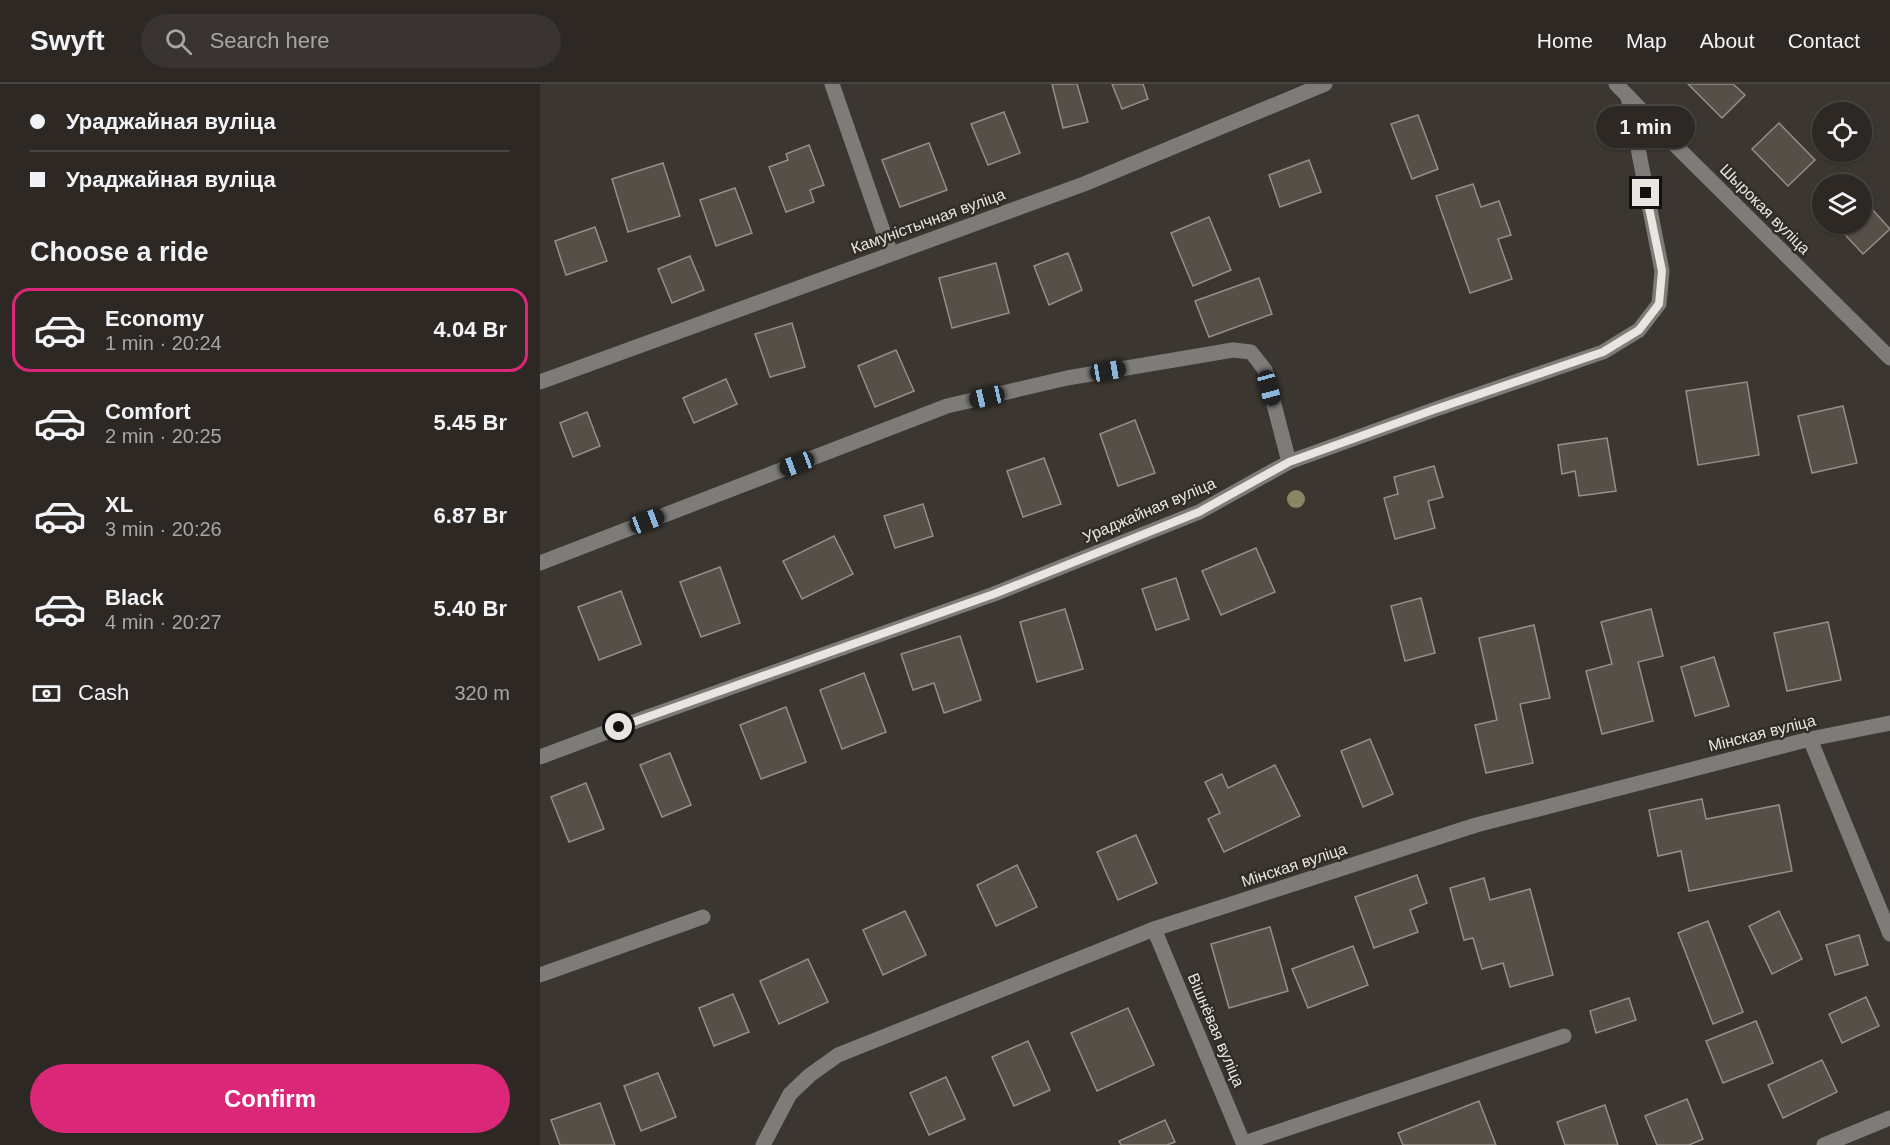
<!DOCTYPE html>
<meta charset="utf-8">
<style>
:root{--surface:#2d2824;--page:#393431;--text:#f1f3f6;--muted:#a7a6a6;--line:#484441;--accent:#db2777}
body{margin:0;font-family:Helvetica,sans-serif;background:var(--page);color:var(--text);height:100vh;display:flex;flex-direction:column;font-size:22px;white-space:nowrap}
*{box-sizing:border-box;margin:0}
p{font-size:20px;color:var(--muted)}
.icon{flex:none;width:33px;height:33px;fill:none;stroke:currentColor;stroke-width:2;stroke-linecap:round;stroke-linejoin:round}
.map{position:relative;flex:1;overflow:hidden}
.drawer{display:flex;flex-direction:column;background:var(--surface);width:540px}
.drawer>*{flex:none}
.banner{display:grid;align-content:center;height:132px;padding:0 30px;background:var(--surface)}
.buttons{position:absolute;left:1272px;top:18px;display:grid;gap:12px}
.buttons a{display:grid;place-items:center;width:60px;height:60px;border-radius:50%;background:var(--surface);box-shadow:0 2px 4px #0004,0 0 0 2px var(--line);font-size:30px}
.end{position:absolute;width:27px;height:27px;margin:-14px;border:8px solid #e9e5e1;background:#111;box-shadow:0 0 0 3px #111}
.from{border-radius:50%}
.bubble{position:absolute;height:42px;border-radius:21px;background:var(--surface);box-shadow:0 2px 4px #0004,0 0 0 2px var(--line);font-size:20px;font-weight:700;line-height:42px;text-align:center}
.car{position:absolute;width:18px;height:36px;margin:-18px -9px;border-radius:8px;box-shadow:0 0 4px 2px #0007;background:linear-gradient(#222 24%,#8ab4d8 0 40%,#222 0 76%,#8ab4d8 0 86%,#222 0)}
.banner b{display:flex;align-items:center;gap:21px;height:57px;font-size:22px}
.banner b+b{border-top:2px solid var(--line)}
.banner i{width:15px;height:15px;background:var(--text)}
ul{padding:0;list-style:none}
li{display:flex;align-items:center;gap:18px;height:84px;margin:0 12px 9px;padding:0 18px;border:3px solid transparent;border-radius:18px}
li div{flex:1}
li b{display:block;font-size:22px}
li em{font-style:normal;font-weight:700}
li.active{border-color:var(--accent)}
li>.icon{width:54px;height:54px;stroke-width:1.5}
h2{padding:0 30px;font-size:27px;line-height:72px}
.pay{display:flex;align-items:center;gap:15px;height:66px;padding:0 30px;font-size:22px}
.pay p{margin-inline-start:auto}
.primary-button{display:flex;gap:12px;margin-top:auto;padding:12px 30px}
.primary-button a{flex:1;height:69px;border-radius:36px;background:var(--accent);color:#fff;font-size:24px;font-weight:700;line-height:69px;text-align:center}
header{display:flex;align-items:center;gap:36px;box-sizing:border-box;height:84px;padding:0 30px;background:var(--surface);border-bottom:2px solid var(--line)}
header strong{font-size:28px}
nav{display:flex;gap:33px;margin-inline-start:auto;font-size:21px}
.search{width:420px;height:54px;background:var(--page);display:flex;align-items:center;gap:15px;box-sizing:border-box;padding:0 21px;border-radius:33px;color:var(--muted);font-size:22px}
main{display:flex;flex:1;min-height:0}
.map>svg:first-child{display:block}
</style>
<header>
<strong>Swyft</strong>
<div class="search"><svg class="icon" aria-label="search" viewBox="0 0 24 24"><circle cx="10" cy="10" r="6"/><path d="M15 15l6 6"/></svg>Search here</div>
<nav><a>Home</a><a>Map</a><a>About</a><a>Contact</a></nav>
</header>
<main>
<section class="drawer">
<div class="banner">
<b><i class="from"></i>Ураджайная вуліца</b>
<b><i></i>Ураджайная вуліца</b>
</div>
<h2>Choose a ride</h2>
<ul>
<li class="active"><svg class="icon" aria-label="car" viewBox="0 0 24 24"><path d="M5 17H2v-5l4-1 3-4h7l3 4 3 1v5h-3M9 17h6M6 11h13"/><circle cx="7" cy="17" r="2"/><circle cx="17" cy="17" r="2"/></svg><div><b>Economy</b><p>1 min · 20:24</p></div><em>4.04 Br</em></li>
<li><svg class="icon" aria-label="car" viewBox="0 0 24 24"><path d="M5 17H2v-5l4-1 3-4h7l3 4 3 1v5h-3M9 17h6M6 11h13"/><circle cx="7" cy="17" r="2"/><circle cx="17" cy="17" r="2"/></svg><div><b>Comfort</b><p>2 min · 20:25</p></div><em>5.45 Br</em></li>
<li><svg class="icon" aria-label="car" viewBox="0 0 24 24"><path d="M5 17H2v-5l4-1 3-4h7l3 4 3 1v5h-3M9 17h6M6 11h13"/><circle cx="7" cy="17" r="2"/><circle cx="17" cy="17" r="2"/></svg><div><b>XL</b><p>3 min · 20:26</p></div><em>6.87 Br</em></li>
<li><svg class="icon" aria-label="car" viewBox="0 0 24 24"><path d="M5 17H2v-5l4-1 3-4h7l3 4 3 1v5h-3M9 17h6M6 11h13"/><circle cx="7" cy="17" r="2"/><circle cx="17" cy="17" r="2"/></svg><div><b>Black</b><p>4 min · 20:27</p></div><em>5.40 Br</em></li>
</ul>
<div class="pay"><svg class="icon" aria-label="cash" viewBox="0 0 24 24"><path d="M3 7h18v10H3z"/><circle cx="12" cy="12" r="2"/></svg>Cash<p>320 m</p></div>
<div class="primary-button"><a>Confirm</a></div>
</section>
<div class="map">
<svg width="1350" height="1061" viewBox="0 0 1350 1061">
<rect width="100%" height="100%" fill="#3c3630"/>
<!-- building -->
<g fill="#564f48" stroke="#958e86" stroke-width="1.5">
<path d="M512 0H537L548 38 523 44Z"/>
<path d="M572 0H603L608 15 582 25Z"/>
<path d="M1148 0H1193L1205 11 1182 34Z"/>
<path d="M464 28 480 69 448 81 431 40Z"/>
<path d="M878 31 898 85 872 95 851 40Z"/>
<path d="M1239 39 1275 76 1248 102 1212 65Z"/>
<path d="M389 59 407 106 360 123 342 76Z"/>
<path d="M269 61 284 101 270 106 274 118 246 128 229 83 248 76 246 70Z"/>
<path d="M769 76 781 108 740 123 729 91Z"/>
<path d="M123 79 140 132 88 148 72 95Z"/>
<path d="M933 100 941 123 959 117 971 151 958 155 972 195 930 209 896 112Z"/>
<path d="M195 104 212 149 176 162 160 116Z"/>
<path d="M1322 114 1350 145 1323 170 1295 140H1322Z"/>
<path d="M669 133 691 186 653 202 631 149Z"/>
<path d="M55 143 67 177 26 191 15 157Z"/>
<path d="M528 169 542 206 509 221 494 182Z"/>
<path d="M150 172 164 206 132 219 118 185Z"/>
<path d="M456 179 469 229 412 244 399 194Z"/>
<path d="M719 194 732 230 669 253 655 217Z"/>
<path d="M252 239 265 283 230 293 215 250Z"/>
<path d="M356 266 374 307 335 323 318 282Z"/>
<path d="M186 295 197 320 154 339 143 314Z"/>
<path d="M1207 298 1219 371 1158 381 1146 307Z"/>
<path d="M1303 322 1317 379 1272 389 1258 332Z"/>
<path d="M47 328 60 362 33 373 20 339Z"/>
<path d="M595 336 615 389 578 402 560 350Z"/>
<path d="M1067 354 1076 407 1039 412 1035 387 1022 390 1018 361Z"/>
<path d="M504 374 521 420 483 433 467 387Z"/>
<path d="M894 382 903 413 888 417 895 444 855 455 844 414 858 410 854 393Z"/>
<path d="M383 420 393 452 355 464 344 432Z"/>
<path d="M294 452 313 490 262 515 243 477Z"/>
<path d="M716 464 735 508 681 531 662 487Z"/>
<path d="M180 483 200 539 161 553 140 498Z"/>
<path d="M636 494 649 535 616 546 602 505Z"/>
<path d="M81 507 101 560 59 576 38 523Z"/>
<path d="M881 514 895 569 865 577 851 522Z"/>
<path d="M525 525 543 585 497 598 480 538Z"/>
<path d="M1111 525 1123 572 1098 578 1113 637 1062 650 1046 587 1072 580 1061 538Z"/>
<path d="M1288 538 1301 596 1247 607 1234 549Z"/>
<path d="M994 541 1010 614 980 620 993 679 946 689 935 641 957 636 939 554Z"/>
<path d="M420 552 441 616 404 629 394 599 373 606 361 570Z"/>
<path d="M1174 573 1189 622 1155 632 1141 583Z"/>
<path d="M324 589 346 648 302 665 280 606Z"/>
<path d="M246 623 266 678 221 695 200 641Z"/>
<path d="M830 655 853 710 823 723 801 667Z"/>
<path d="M130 669 151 721 122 733 100 681Z"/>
<path d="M735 681 760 732 684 768 668 735 680 729 665 698 682 690 688 704Z"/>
<path d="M46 699 64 745 29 758 11 713Z"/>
<path d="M1162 715 1166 735 1239 721 1252 787 1149 807 1141 767 1118 772 1109 726Z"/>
<path d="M596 751 617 799 578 816 557 768Z"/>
<path d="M477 781 497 823 456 842 437 801Z"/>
<path d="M877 791 887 819 870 826 878 848 834 864 815 813Z"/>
<path d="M944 794 950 816 990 805 1013 891 970 903 963 879 942 885 933 854 924 856 910 804Z"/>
<path d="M365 827 386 871 343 891 323 846Z"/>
<path d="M1239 827 1262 875 1232 890 1209 842Z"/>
<path d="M1168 837 1203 928 1173 940 1138 849Z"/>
<path d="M730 843 748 907 689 924 671 860Z"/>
<path d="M1319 851 1328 881 1295 891 1286 861Z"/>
<path d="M813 862 828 901 768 924 752 885Z"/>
<path d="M268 875 288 918 239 940 220 897Z"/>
<path d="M193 910 209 948 174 962 159 924Z"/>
<path d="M1326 913 1339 942 1302 959 1289 930Z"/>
<path d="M1089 914 1096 936 1056 949 1050 927Z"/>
<path d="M588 924 614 981 557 1007 531 949Z"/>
<path d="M1216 937 1233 979 1183 999 1166 957Z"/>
<path d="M488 957 510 1006 474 1022 452 973Z"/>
<path d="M1282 976 1297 1008 1243 1034 1228 1001Z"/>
<path d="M118 989 136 1033 101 1047 84 1002Z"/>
<path d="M406 993 425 1035 389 1051 370 1009Z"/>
<path d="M1147 1015 1163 1055 1149 1061H1117L1105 1032Z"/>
<path d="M939 1017 956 1061H863L858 1049Z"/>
<path d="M60 1019 75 1061H20L11 1036Z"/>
<path d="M1065 1021 1078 1061H1025L1017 1038Z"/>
<path d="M625 1036 635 1058 627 1061H581L579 1057Z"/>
</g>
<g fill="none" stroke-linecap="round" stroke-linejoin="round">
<!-- minor -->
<g stroke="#7e7c78" stroke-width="15">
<path d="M292 0 351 170"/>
<path d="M1076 0 1143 69 1350 274"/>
<path d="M0 298 544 100 785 0"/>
<path d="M0 479 407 322 527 294 693 266 711 268 725 286 749 378"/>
<path d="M1270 655 1350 850"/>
<path d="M0 673 99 636 454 510 659 428 749 378 893 326 1063 268 1099 246 1119 220 1122 187 1088 13"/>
<path d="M614 845 704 1061"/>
<path d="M0 891 163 833"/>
<path d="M704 1059 1024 952"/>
<path d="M223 1061 250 1010 270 991 298 971 614 845 936 741 1270 655 1350 639"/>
<path d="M1284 1061 1350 1034"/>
</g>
</g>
<!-- trees -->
<circle fill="#898762" cx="756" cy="415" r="9"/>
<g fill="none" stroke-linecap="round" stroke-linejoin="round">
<!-- route -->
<path stroke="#e9e5e1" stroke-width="8" d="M79 643 454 510 659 428 749 378 893 326 1063 268 1099 246 1119 220 1122 187 1106 109"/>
</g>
<g text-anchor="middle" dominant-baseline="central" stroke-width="5" stroke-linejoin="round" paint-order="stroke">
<!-- street labels -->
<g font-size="16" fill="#e9e5e1" stroke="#322c26">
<text transform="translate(1225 125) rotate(45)">Шырокая вуліца</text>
<text transform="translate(388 137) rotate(-20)">Камуністычная вуліца</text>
<text transform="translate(609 426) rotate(-23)">Ураджайная вуліца</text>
<text transform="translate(1222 649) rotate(-14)">Мінская вуліца</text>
<text transform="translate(754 781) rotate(-18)">Мінская вуліца</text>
<text transform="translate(676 946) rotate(67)">Вішнёвая вуліца</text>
</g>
</g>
</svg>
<div class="buttons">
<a><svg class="icon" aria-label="locate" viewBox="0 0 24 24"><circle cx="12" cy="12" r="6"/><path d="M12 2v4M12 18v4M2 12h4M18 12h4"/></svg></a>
<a><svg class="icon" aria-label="layers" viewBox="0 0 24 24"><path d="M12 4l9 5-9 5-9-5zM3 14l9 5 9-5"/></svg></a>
</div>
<i class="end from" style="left:79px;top:643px"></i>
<i class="end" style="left:1106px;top:109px"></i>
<div class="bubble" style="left:1056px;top:22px;width:99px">1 min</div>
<i class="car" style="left:568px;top:287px;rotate:80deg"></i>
<i class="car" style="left:729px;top:304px;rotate:165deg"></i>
<i class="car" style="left:447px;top:313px;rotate:257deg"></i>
<i class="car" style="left:257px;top:380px;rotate:249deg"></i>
<i class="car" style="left:107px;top:437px;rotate:69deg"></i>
</div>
</main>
